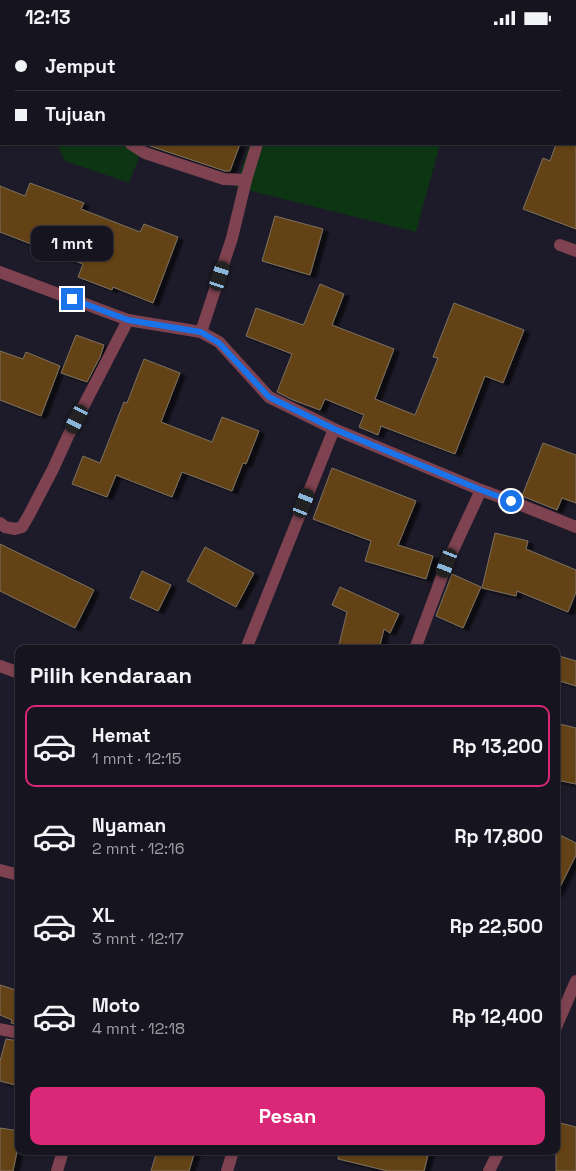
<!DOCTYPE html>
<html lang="id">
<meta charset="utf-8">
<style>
:root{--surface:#16141f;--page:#1f1d28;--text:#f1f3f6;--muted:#9e9ea4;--line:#35333d;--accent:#db2777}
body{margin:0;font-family:"Space Grotesk",sans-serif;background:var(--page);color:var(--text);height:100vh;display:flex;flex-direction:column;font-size:19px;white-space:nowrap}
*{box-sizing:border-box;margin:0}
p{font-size:16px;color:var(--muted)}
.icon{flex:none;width:28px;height:28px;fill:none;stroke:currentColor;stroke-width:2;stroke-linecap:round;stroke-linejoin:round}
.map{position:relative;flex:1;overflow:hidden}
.details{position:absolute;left:15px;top:610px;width:545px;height:510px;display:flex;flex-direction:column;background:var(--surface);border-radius:10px;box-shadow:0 1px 4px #0004,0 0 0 1px var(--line)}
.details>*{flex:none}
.guide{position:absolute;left:0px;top:0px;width:576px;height:110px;box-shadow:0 1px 4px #0004,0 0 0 1px var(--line);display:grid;align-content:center;height:110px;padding:0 15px;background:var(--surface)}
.end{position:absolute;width:22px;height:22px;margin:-11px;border:6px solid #1a73e8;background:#fff;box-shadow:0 0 0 2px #fff}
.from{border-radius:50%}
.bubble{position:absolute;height:35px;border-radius:10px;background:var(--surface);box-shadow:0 1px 4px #0004,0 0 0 1px var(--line);font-size:16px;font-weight:800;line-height:35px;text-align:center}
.car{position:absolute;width:15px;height:30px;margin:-15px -8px;border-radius:6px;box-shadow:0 0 4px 1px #0007;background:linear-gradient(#222 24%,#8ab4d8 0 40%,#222 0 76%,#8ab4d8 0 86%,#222 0)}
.guide b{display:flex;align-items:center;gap:18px;height:48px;font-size:19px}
.guide b+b{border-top:1px solid var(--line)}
.guide i{width:12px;height:12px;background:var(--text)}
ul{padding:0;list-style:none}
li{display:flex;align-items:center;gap:15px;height:82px;margin:0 10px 8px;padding:0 5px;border:2px solid transparent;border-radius:10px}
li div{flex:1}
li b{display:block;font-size:19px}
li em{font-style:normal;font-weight:800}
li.selected{border-color:var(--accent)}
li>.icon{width:45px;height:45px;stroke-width:1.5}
h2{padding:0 15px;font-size:22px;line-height:60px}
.button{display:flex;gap:10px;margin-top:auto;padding:10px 15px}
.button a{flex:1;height:58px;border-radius:10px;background:var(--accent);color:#fff;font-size:20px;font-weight:800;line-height:58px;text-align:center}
.status{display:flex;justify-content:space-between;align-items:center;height:35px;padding:0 25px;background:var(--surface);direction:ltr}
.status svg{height:14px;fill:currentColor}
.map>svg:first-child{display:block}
</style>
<div class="status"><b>12:13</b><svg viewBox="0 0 49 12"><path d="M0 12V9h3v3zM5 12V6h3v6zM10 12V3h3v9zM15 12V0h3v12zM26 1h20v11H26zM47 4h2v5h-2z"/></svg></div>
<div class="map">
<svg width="576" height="1136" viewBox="0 0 576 1136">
<defs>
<filter id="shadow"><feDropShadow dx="5.5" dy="3" stdDeviation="1" flood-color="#0009"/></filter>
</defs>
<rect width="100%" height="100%" fill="#1d1b29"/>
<!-- green -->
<g fill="#0d3514">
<path d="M0 0H185V1H1V72H0Z"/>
<path d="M286 0H471L470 1H285Z"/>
<path d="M57 109H144L129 148 65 126Z"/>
<path d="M250 109H440L416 197 235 152Z"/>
</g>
<!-- building -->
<g fill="#634313" stroke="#7c7061" filter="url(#shadow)">
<path d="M150 109H240L230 136H225L150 111Z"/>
<path d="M556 109H576V194L523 174 543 123 550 126Z"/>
<path d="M30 148 84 168 81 174 140 197 144 189 178 202 153 268 113 252 112 255 78 242 83 229 0 197V151L25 161Z"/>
<path d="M275 181 323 194 310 240 262 226Z"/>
<path d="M320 249 344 259 332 290 394 314 375 364 415 380 438 323 433 322 454 268 524 295 503 348 485 341 455 419 381 391 378 400 359 392 364 380 325 364 320 375 293 365 277 357 292 319 246 301 256 273 303 290V289H304Z"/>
<path d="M76 300 104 310 100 322 87 347 61 338Z"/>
<path d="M0 316 23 324 26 317 60 331 41 381 0 365Z"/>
<path d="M144 324 180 338 161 387 212 407 222 382 259 396 246 429 243 428 232 456 182 437 172 462 116 440 107 462 72 449 83 421 100 428 124 367 127 368Z"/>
<path d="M543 408 576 420V468L562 463 557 475 522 461Z"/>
<path d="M332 433 416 466 398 510 433 521 426 544 365 526 371 506 313 484Z"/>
<path d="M495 498 528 506 526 514 576 535V557L568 577 517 556 516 561 482 553Z"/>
<path d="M0 509 94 555 75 593 0 556Z"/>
<path d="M205 512 254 538 236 572 187 546Z"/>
<path d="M142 536 171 550 158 576 130 563Z"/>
<path d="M452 539 481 552 463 593 436 581Z"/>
<path d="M340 552 399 579 390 598 384 594 379 614H338L347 577 332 570Z"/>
<path d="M556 620 576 626V651L556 645Z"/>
<path d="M556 688 576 693V749L556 745Z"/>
<path d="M556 798 576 808V820L556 860Z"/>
<path d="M0 950 19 956V990L11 988 12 985 0 980Z"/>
<path d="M6 1004 19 1006V1051L0 1046V1026Z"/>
<path d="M556 1087 576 1092V1136H556Z"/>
<path d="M0 1093 19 1096V1107L13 1136H0Z"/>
<path d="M157 1116H195L189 1136H151Z"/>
<path d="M339 1116H429L424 1136H388L338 1124Z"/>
</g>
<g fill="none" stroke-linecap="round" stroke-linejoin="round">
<!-- street -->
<g stroke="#7e4250" stroke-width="12">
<path d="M117 1 118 0"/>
<path d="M131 109 145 118 224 144 246 145"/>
<path d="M560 210 576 216"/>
<path d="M0 237 128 285 201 297 219 307 269 362 334 394 481 455 511 466 576 492"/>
<path d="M201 297 232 203 246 145 257 109"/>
<path d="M0 488 5 492 15 494 22 492 29 480 53 434 68 401 128 285"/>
<path d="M246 614 334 394"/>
<path d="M415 614 447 528 481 455"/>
<path d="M0 631 19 638"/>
<path d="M0 835 19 840"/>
<path d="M556 992 576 946"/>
<path d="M0 994 19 998"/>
<path d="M57 1136 63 1116"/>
<path d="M227 1136 233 1116"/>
<path d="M489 1136 499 1116"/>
</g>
</g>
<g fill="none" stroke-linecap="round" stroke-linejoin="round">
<!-- route -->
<path stroke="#1a73e8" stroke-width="6" d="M72 264 128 285 201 297 219 308 269 362 334 394 481 455 511 466"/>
</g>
</svg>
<i class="end from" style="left:511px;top:466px"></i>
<i class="end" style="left:72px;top:264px"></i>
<div class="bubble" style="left:31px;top:191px;width:82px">1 mnt</div>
<i class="car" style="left:220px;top:241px;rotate:18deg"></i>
<i class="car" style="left:77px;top:384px;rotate:207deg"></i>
<i class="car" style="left:304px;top:468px;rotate:22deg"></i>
<i class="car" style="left:447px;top:528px;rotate:201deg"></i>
<div class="guide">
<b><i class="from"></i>Jemput</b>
<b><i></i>Tujuan</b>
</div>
<section class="details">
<h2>Pilih kendaraan</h2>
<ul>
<li class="selected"><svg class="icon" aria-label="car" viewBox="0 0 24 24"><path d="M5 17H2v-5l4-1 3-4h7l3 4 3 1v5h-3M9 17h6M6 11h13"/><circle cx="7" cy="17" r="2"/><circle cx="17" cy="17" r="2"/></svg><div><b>Hemat</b><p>1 mnt · 12:15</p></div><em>Rp 13,200</em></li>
<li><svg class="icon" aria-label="car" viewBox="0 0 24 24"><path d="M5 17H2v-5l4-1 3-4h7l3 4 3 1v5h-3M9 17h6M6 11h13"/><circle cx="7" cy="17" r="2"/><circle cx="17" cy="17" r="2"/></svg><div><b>Nyaman</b><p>2 mnt · 12:16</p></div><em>Rp 17,800</em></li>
<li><svg class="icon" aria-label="car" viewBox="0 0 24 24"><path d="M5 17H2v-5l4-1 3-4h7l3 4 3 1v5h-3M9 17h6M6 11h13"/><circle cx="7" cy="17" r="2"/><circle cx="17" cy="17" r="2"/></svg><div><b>XL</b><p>3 mnt · 12:17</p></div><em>Rp 22,500</em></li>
<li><svg class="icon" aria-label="car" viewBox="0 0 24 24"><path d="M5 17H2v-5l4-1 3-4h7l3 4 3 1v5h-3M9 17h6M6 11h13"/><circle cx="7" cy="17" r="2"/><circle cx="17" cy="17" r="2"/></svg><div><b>Moto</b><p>4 mnt · 12:18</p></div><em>Rp 12,400</em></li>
</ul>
<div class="button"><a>Pesan</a></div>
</section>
</div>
